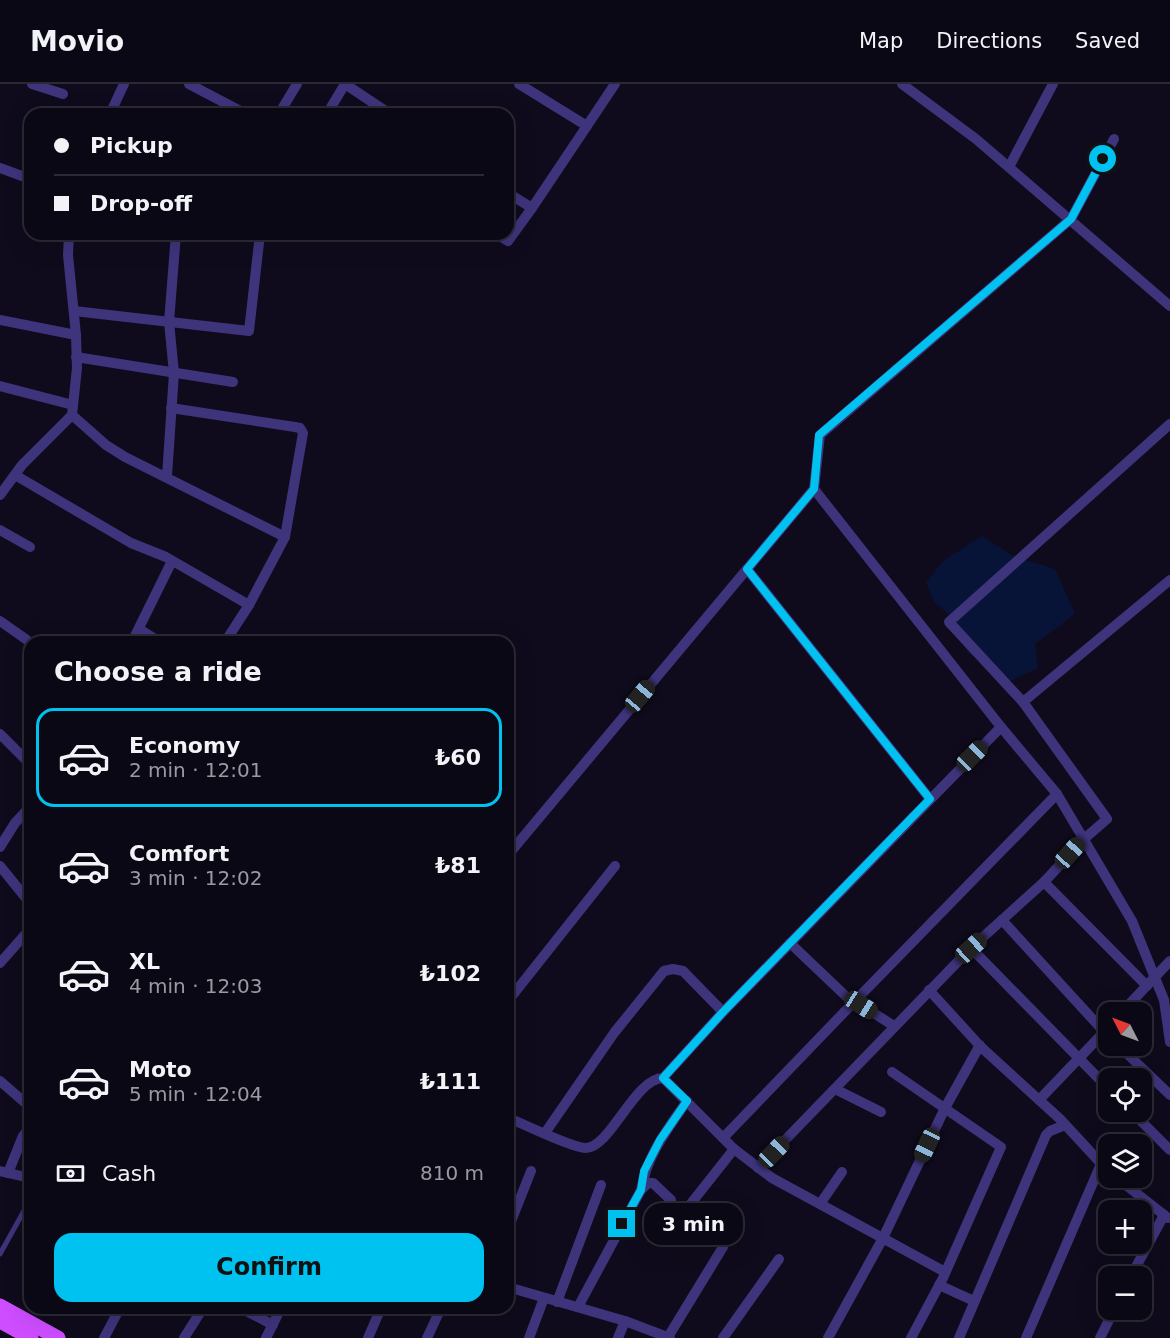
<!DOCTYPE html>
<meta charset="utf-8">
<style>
:root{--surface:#0b0815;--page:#191622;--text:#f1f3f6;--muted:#9a9aa0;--line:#2b2934;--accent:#00c2f1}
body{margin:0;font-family:"DejaVu Sans",sans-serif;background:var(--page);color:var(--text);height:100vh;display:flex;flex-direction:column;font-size:22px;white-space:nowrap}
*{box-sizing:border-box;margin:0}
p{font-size:20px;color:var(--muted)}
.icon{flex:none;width:33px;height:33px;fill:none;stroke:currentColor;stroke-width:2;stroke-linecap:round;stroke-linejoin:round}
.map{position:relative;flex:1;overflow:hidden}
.panel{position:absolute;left:24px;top:552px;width:490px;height:678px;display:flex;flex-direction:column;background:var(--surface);border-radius:18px;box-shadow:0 6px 24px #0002,0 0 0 2px var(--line)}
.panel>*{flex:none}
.top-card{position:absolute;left:24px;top:24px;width:490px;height:132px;border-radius:18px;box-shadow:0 6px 24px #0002,0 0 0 2px var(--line);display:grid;align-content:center;height:132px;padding:0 30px;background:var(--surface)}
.needle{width:39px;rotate:312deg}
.buttons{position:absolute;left:1098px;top:918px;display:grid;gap:12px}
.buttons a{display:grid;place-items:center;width:54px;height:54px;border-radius:12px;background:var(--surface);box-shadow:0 6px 24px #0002,0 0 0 2px var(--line);font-size:30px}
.end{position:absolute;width:27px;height:27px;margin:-14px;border:8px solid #00c2f1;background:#111;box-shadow:0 0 0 3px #111}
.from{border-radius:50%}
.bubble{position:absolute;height:42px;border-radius:18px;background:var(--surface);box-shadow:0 6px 24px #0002,0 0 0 2px var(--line);font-size:20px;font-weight:800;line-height:42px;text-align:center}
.car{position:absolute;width:18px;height:36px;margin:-18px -9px;border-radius:8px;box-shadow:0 0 4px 2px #0007;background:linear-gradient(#222 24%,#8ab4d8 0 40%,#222 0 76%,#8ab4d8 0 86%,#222 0)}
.top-card b{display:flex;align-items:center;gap:21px;height:57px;font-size:22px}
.top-card b+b{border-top:2px solid var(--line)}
.top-card i{width:15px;height:15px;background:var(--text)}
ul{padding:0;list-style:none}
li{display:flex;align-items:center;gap:18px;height:99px;margin:0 12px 9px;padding:0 18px;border:3px solid transparent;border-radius:18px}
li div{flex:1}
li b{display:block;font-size:22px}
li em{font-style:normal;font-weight:800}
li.on{border-color:var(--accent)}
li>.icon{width:54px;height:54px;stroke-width:1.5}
h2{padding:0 30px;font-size:27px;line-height:72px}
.pay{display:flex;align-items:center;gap:15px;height:66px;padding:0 30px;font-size:22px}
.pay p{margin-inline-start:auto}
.action{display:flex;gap:12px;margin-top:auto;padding:12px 30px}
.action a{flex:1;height:69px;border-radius:18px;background:var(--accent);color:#111;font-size:24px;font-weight:800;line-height:69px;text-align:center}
header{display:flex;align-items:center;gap:36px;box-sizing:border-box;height:84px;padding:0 30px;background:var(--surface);border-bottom:2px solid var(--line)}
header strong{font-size:28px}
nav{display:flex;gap:33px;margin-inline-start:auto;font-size:21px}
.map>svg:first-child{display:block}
</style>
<header>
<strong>Movio</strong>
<nav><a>Map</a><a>Directions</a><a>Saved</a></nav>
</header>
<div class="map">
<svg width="1170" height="1254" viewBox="0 0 1170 1254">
<rect width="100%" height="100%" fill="#0f0b1c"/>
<!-- water -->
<path fill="#071438" d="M982 452 1013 472 1055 485 1075 530 1035 560 1038 584 1008 598 967 568 946 528 934 518 926 499 943 477Z"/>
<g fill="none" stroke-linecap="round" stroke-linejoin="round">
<!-- lane -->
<path stroke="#3e347c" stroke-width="5" d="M0 1170 30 1116"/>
<!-- street -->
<g stroke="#3e347c" stroke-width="10">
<path d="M32 0 63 10"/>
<path d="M189 0 246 30"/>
<path d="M519 0 587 42"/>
<path d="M902 0 976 55 1170 222"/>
<path d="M110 30 124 0"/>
<path d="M279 30 297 0"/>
<path d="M327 30 345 0 390 30"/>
<path d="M1009 83 1053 0"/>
<path d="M0 84 30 95"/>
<path d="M508 109 532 124 615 0"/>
<path d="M496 150 508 157 532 124"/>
<path d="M74 227 249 247 260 150"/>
<path d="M0 236 76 251"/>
<path d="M76 273 233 298"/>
<path d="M0 302 73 321"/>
<path d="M171 324 295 343 300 344 303 349 285 453 249 521 225 558"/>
<path d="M72 331 106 361 125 373 285 453"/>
<path d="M15 391 131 459 166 473 249 521"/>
<path d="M167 392 174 289 169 238 176 150"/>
<path d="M814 405 1001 643 1057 710 1132 837 1164 916 1170 958"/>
<path d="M0 411 22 381 72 331 77 284 76 251 68 171 69 150"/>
<path d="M0 446 30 463"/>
<path d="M747 485 930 715"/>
<path d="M0 537 27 556"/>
<path d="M139 545 160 558"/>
<path d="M132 558 172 477"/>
<path d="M1023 618 949 538 1170 340"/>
<path d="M0 650 28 678 30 675"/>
<path d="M0 763 15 739 30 723"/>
<path d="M508 771 814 405 820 351 1071 135 1114 55"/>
<path d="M0 782 30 819"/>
<path d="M1044 798 1147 902"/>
<path d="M1002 836 1108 952"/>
<path d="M790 859 853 919 1057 710"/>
<path d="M971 864 1108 1004"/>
<path d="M0 879 30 845"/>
<path d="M929 906 981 963 1060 1035 1108 1087"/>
<path d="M508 917 615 782"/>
<path d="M1122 928 1170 877"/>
<path d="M1119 962 1170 1011"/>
<path d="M892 988 1001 1063 943 1194 911 1254"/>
<path d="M663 994 723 928 1001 643"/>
<path d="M0 997 30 1023"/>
<path d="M835 1005 881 1028"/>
<path d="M1039 1016 1107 945"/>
<path d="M1132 1028 1170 1066"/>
<path d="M508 1034C524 1040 572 1064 586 1064 610 1064 635 994 663 994L734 1065 772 1094 945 1188"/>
<path d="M545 1049 614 949 664 887 673 885 683 887 723 928"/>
<path d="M723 1054 853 919 861 921 894 942"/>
<path d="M758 1084 971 864 1044 798 1084 755 1107 735 1023 618 1170 496"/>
<path d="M0 1087 30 1094"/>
<path d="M8 1089 23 1052 30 1043"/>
<path d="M1117 1094 1168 1134"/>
<path d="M641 1106C647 1071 667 1046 687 1017"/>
<path d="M820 1120 842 1088"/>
<path d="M689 1122 734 1065"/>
<path d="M508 1145 531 1087"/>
<path d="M1131 1192 1164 1131"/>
<path d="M939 1201 974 1217"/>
<path d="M508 1203 625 1237 670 1254"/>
<path d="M557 1218 601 1101"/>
<path d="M578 1223 641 1106 648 1099H653L671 1116"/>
<path d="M241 1224 273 1241"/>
<path d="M668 1253 723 1163"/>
<path d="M104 1254 120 1224"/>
<path d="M184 1254 203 1224"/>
<path d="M266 1254 281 1224"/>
<path d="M368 1254 381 1224"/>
<path d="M427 1254 441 1224"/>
<path d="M529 1254 544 1214"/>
<path d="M618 1254 625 1237"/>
<path d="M723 1254 779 1175"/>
<path d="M828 1254 883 1154 945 1024 980 961"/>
<path d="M959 1254 1046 1051 1050 1047 1065 1041"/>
<path d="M1026 1254 1101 1080"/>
<path d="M1100 1254 1114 1226"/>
</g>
<!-- primary -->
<g stroke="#cd4dff" stroke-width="15">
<path d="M0 1222 58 1254"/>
<path d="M0 1237 31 1254"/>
</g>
</g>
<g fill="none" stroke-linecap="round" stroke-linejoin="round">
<!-- route -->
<path stroke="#00c2f1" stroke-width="8" d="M622 1140 641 1106 644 1087 660 1056 687 1017 663 994 723 928 930 715 747 485 814 405 819 351 1071 135 1103 75"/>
</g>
</svg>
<div class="buttons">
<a><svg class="needle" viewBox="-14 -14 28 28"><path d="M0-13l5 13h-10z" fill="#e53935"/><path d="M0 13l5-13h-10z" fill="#9a9aa0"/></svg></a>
<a><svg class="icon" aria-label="locate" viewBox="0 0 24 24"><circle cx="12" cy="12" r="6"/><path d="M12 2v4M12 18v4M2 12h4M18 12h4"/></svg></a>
<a><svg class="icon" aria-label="layers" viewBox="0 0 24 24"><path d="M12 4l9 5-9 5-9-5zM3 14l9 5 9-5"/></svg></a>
<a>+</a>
<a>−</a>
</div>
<i class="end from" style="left:1103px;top:75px"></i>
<i class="end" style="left:622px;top:1140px"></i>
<div class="bubble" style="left:644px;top:1119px;width:99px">3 min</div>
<i class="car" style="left:640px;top:612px;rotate:40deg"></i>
<i class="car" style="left:972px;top:672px;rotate:45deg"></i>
<i class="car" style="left:1070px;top:769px;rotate:42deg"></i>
<i class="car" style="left:971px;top:864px;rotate:48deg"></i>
<i class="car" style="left:861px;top:921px;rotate:122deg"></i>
<i class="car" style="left:927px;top:1061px;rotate:205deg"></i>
<i class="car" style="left:774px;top:1068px;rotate:44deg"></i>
<div class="top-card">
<b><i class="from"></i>Pickup</b>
<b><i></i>Drop-off</b>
</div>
<section class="panel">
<h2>Choose a ride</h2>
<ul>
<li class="on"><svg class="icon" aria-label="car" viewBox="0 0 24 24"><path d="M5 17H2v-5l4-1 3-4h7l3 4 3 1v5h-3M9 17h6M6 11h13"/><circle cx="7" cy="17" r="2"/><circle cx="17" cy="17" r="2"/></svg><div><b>Economy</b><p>2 min · 12:01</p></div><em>₺60</em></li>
<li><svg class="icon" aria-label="car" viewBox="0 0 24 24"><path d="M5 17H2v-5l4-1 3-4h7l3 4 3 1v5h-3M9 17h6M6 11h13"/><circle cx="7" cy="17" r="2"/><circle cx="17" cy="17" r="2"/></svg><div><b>Comfort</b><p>3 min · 12:02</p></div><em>₺81</em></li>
<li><svg class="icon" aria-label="car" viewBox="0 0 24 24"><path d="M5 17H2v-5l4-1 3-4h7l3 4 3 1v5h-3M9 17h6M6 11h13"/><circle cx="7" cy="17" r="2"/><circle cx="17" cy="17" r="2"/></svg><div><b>XL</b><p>4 min · 12:03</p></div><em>₺102</em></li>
<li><svg class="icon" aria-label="car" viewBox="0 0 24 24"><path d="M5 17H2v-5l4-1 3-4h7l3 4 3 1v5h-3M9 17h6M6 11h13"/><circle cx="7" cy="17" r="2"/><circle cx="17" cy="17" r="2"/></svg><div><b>Moto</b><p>5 min · 12:04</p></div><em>₺111</em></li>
</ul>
<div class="pay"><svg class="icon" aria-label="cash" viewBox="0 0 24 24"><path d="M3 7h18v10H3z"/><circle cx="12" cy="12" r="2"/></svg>Cash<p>810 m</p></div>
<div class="action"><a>Confirm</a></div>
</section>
</div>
